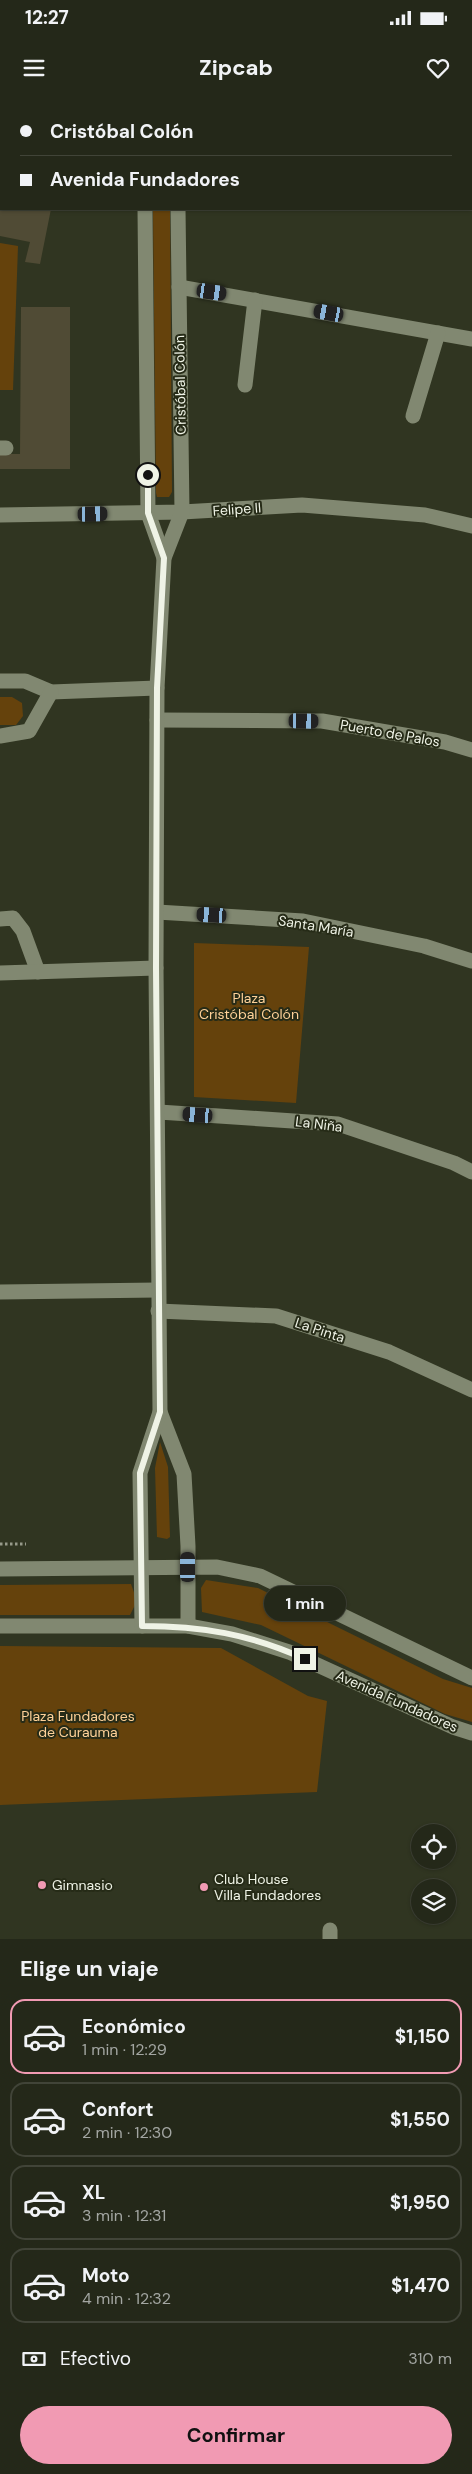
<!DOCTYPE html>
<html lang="es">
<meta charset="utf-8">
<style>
:root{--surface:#242819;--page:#303426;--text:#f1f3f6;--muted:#a3a6a2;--line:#414438;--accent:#f19ab3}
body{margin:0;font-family:"DM Sans",sans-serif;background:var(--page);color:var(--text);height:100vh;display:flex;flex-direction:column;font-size:19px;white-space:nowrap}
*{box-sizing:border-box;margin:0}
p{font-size:16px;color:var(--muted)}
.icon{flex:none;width:28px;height:28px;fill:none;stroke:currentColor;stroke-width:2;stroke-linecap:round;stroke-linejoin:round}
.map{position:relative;height:1839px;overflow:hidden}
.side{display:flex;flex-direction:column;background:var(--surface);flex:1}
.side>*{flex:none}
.hud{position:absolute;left:0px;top:0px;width:472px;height:110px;box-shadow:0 1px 4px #0004,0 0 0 1px var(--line);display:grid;align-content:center;height:110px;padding:0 20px;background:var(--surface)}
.buttons{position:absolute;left:411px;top:1724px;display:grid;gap:10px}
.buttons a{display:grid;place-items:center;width:45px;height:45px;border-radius:50%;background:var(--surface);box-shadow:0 1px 4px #0004,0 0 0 1px var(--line);font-size:25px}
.end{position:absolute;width:22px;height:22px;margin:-11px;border:6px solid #eff3e6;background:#111;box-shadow:0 0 0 2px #111}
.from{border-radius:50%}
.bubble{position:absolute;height:35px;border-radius:18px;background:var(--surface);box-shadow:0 1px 4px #0004,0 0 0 1px var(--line);font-size:16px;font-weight:700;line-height:35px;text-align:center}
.car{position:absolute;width:15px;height:30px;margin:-15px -8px;border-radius:6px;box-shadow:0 0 4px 1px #0007;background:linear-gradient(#222 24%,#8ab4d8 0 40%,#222 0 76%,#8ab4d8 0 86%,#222 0)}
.hud b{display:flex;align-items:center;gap:18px;height:48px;font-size:19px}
.hud b+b{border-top:1px solid var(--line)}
.hud i{width:12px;height:12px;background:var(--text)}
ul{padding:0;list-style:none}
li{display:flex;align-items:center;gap:15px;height:75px;margin:0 10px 8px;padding:0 10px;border:2px solid var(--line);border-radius:15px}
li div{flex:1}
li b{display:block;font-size:19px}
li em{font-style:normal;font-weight:700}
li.selected{border-color:var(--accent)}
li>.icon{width:45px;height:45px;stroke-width:1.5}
h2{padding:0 20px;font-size:22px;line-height:60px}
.pay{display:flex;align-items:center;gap:12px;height:55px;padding:0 20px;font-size:19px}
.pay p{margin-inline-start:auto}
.primary-button{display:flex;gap:10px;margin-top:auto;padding:10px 20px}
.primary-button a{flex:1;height:58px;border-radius:30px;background:var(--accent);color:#111;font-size:20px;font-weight:700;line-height:58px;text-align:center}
.status{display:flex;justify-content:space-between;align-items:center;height:35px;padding:0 25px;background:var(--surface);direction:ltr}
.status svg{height:14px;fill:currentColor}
header{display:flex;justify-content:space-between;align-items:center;height:65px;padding:0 20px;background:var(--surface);font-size:22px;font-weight:700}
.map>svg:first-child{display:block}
</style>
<div class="status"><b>12:27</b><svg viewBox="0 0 49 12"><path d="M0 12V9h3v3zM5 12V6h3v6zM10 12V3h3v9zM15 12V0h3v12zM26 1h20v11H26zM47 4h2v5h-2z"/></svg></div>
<header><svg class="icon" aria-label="menu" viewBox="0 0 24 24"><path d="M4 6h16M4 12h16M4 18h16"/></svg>Zipcab<svg class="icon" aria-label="heart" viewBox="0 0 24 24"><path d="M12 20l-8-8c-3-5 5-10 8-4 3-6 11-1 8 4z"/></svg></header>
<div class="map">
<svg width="472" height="1839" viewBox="0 0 472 1839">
<rect width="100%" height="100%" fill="#303521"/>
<!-- green -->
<g fill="#65420c">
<path d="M153 109H170L172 392 169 397H157L156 393Z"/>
<path d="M0 143 18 146 13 290H0Z"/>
<path d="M0 597H12L22 603 23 616 16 625H0Z"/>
<path d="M194 843 309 847 296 1003 194 997Z"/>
<path d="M160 1342 168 1367 170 1437 167 1439 157 1437 155 1368Z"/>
<path d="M206 1480 258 1488 443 1579 472 1588V1622L445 1614 261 1525 202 1512 201 1488Z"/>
<path d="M131 1484 137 1501 130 1515H0V1485Z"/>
<path d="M0 1546 221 1548 308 1596 327 1601 317 1692 0 1705Z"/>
</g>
<!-- building -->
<g fill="#504b35">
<path d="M0 109H51L40 164 25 162 30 142 0 136Z"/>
<path d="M21 207H70V369H0V354H20Z"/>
</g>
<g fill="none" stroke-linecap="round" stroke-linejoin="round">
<!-- path -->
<g stroke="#969a8a" stroke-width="3" stroke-dasharray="2.5 2.5" stroke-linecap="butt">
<path d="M112 0V1"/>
<path d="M227 1V0"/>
<path d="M0 1444H26"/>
</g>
<!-- minor -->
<g stroke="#818871" stroke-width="15">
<path d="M141 0V1"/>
<path d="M181 1V0"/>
<path d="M145 109 148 413 164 458"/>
<path d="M179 187 472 239"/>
<path d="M245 285 255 200"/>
<path d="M413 316 438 233"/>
<path d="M0 348H6"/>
<path d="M0 415 182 412 302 405 425 415 472 426"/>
<path d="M0 581H25L51 592 157 588"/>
<path d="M157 620 322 621 445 642 472 650"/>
<path d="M0 636 29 631 51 592"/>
<path d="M157 812 303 821 424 846 472 861"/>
<path d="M0 819 13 818 23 831 38 872"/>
<path d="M0 873 156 868"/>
<path d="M159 1012 338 1024 454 1063 472 1072"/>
<path d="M0 1192 158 1190"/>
<path d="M158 1211 276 1216 389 1252 472 1290"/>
<path d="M160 1312 184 1374 188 1446V1526"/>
<path d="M0 1469 217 1467 260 1476 472 1578"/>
<path d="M0 1526H188L232 1534 289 1552 453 1627 472 1633"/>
<path d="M142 1526 140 1373 160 1312 156 868 157 588 164 458 182 412 178 109"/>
<path d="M330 1830V1839"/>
</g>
</g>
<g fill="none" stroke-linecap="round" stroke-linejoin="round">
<!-- route -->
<path stroke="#eff3e6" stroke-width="6" d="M148 375V413L164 458 157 588 156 868 160 1312 140 1373 142 1526C201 1526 250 1534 305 1559"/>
</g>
<!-- markers -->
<g fill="#f19ab3" stroke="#262b17" stroke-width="2">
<circle cx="42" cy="1785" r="5"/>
<circle cx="204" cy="1787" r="5"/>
</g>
<g text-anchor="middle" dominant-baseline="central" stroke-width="4" stroke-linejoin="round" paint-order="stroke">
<!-- street labels -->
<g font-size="14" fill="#eff3e6" stroke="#262b17">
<text transform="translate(180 285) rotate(-91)">Cristóbal Colón</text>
<text transform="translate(237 409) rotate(-4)">Felipe II</text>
<text transform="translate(390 633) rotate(10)">Puerto de Palos</text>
<text transform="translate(316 826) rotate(9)">Santa María</text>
<text transform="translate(319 1024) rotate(7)">La Niña</text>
<text transform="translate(320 1230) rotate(18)">La Pinta</text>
<text transform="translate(397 1601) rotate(24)">Avenida Fundadores</text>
</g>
<!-- park labels -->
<g font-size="14" fill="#fed198" stroke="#262b17">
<text x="249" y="898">Plaza<tspan x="249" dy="16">Cristóbal Colón</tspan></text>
<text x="78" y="1616">Plaza Fundadores<tspan x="78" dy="16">de Curauma</tspan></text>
</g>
<!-- poi labels -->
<g font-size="14" fill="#eff3e6" stroke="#262b17" text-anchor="start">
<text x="214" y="1779">Club House<tspan x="214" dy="16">Villa Fundadores</tspan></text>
<text x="52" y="1785">Gimnasio</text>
</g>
</g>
</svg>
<div class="buttons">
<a><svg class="icon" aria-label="locate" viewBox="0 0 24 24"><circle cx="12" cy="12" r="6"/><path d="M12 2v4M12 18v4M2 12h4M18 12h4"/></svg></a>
<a><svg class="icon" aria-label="layers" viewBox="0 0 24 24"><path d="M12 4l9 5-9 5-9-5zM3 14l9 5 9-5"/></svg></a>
</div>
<i class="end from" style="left:148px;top:375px"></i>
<i class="end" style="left:305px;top:1559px"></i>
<div class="bubble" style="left:264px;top:1486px;width:82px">1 min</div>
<i class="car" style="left:212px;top:192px;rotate:98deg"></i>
<i class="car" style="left:329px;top:213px;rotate:280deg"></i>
<i class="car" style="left:93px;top:414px;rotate:89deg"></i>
<i class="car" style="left:304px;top:621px;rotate:91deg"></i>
<i class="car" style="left:212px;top:815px;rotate:273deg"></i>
<i class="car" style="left:198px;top:1015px;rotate:274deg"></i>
<i class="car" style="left:188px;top:1467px;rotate:0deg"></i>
<div class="hud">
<b><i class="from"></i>Cristóbal Colón</b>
<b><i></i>Avenida Fundadores</b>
</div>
</div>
<section class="side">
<h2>Elige un viaje</h2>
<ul>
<li class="selected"><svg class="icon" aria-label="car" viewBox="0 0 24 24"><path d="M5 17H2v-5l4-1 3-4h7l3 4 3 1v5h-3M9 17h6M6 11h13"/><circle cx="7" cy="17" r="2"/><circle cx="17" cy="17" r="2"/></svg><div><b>Económico</b><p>1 min · 12:29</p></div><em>$1,150</em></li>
<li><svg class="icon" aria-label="car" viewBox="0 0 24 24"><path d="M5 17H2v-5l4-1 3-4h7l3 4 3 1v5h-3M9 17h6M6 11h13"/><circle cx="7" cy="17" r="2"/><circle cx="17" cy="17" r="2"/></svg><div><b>Confort</b><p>2 min · 12:30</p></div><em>$1,550</em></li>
<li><svg class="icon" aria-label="car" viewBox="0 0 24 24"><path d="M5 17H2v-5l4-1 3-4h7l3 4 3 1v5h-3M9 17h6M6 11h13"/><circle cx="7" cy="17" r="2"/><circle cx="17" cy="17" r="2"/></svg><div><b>XL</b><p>3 min · 12:31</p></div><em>$1,950</em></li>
<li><svg class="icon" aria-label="car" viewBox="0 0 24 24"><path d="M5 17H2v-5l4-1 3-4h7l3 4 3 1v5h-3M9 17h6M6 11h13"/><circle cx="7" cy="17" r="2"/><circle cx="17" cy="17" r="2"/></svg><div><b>Moto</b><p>4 min · 12:32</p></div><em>$1,470</em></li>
</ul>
<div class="pay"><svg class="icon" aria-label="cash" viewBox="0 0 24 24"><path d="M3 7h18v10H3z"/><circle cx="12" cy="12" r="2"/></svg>Efectivo<p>310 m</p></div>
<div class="primary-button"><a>Confirmar</a></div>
</section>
